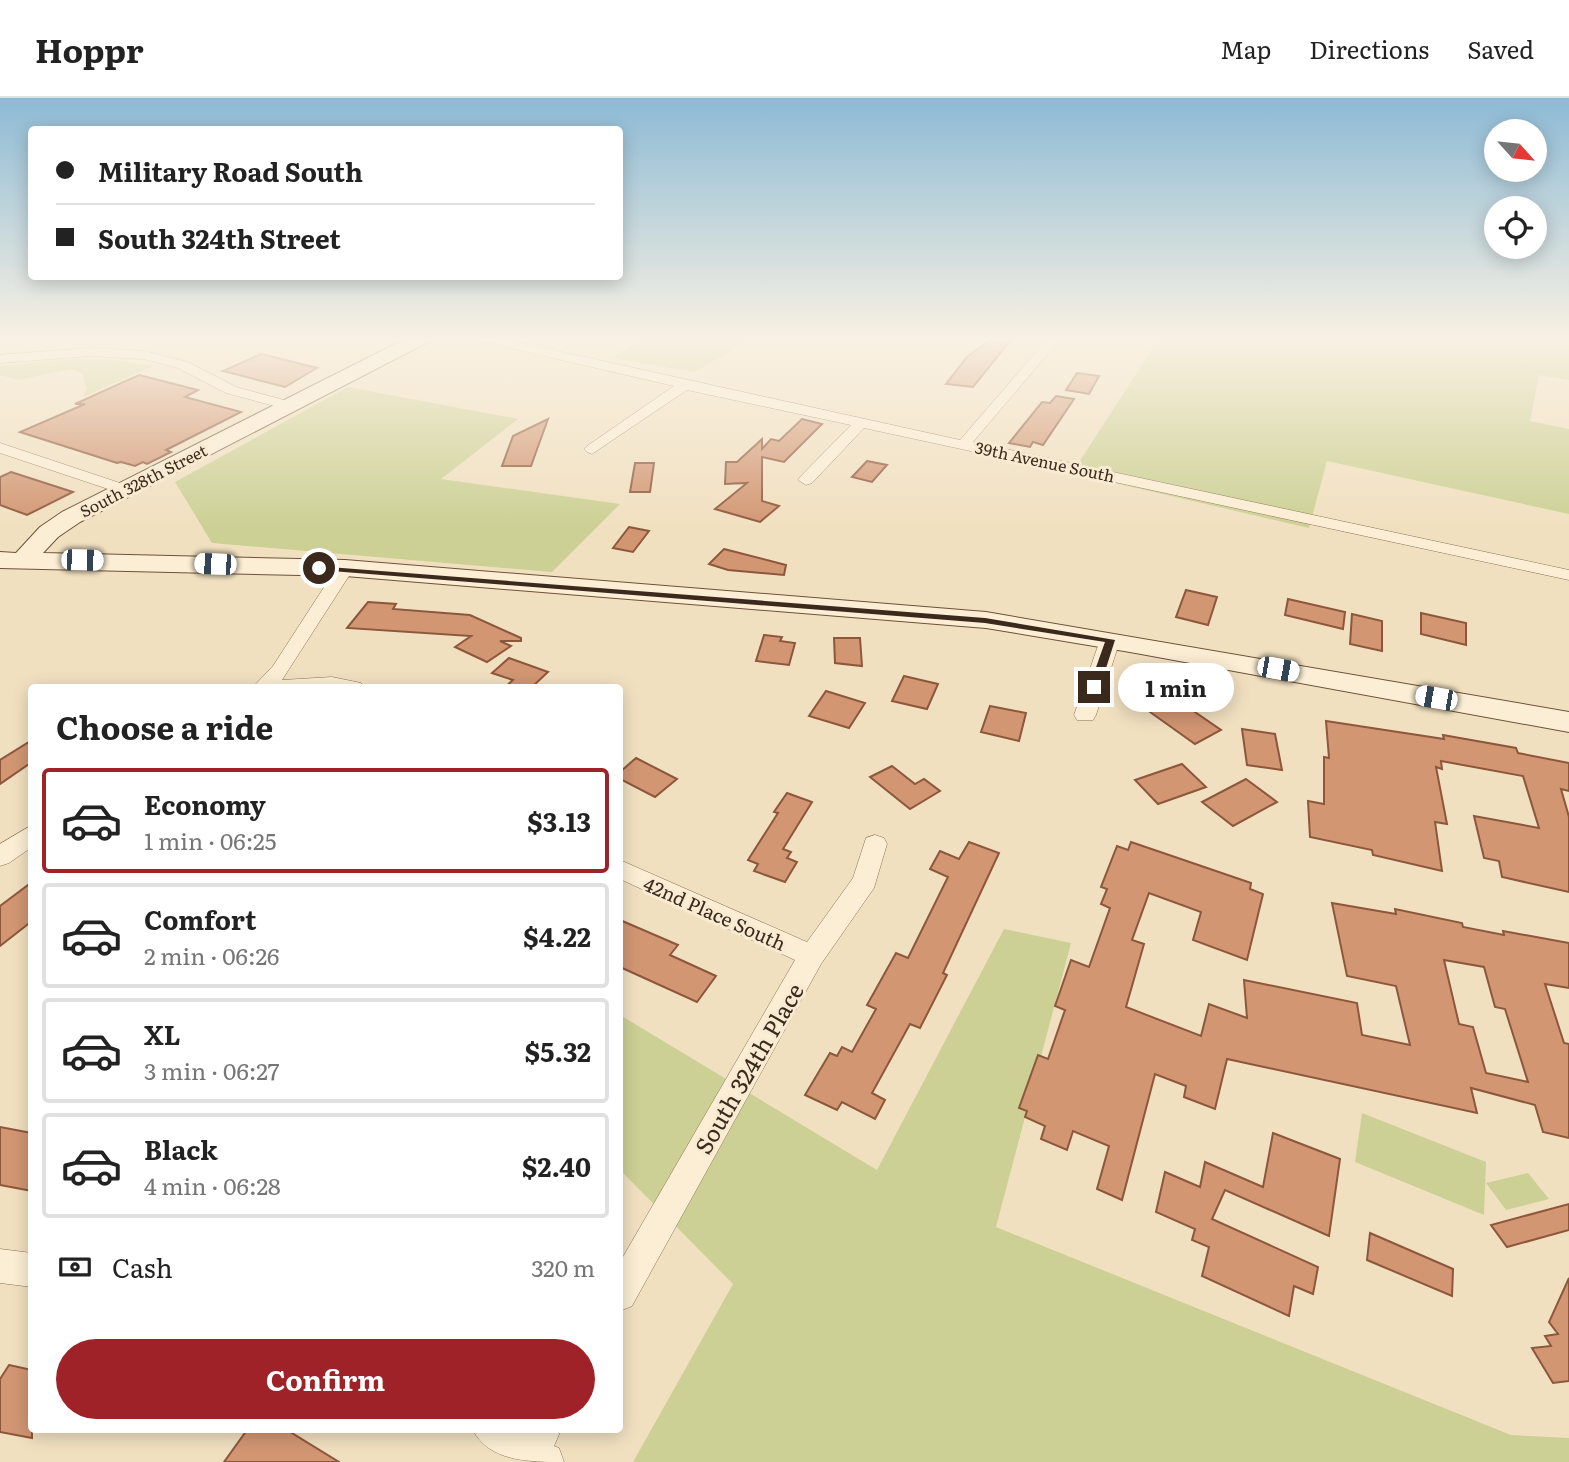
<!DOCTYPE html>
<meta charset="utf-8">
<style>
:root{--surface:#fff;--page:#f6f6f6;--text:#222;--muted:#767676;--line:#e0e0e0;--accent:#a02229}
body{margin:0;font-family:Literata,serif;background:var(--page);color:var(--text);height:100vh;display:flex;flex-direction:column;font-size:26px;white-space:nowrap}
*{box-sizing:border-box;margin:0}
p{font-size:23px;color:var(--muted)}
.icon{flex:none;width:38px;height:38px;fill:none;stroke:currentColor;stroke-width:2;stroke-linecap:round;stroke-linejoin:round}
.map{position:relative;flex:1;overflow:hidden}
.details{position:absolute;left:28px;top:586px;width:595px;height:749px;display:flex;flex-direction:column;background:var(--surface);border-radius:7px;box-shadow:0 4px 18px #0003}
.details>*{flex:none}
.hud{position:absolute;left:28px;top:28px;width:595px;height:154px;border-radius:7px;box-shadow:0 4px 18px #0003;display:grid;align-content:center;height:154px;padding:0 28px;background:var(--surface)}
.needle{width:46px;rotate:117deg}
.tools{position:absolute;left:1484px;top:21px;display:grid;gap:14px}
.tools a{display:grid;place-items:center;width:63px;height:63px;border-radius:50%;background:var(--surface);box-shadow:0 4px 18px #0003;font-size:35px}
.end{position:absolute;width:32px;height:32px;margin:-16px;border:9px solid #3a291c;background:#fff;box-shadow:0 0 0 4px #fff}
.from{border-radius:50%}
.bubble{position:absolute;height:49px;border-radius:24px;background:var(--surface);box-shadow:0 4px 18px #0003;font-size:23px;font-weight:700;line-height:49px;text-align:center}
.car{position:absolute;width:21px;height:42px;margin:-21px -10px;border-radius:9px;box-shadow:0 0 5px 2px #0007;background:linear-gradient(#fff 24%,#345 0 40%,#fff 0 76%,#345 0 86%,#fff 0)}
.hud b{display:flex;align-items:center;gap:24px;height:66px;font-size:26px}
.hud b+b{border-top:2px solid var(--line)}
.hud i{width:18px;height:18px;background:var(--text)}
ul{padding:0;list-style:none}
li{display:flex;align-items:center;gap:21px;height:105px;margin:0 14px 10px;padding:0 14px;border:4px solid var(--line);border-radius:7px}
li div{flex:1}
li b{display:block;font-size:26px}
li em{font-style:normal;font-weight:700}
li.current{border-color:var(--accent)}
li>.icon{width:63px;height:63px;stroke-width:1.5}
h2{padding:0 28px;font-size:32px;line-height:84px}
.pay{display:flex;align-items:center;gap:18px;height:77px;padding:0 28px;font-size:26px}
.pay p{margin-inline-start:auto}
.action{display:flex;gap:14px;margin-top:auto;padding:14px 28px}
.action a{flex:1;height:80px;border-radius:42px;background:var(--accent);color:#fff;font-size:28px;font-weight:700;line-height:80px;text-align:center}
header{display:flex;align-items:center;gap:42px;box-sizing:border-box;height:98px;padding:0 35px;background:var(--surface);border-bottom:2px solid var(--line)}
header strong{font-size:33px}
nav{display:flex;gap:38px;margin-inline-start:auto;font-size:24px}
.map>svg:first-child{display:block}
</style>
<header>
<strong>Hoppr</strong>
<nav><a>Map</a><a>Directions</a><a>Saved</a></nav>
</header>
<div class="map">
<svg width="1569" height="1364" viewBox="0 0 1569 1364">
<rect width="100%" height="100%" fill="#f1e0c0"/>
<!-- green -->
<g fill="#ccd094">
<path d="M644 239H754L695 274 613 260Z"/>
<path d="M1160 239H1569V282L1539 277 1530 323 1569 331V416L1327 363 1309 430 1072 375Z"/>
<path d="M71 261 115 262 153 268 83 299 87 291 82 275 70 271 19 282 0 277V268Z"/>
<path d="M348 289 518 321 441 381 620 406 552 474 212 445 175 384Z"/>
<path d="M1004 831 1071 845 996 1129 1511 1337 1569 1340V1364H633L733 1186 620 1072V917L877 1072Z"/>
<path d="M1362 1015 1486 1064 1484 1117 1355 1064Z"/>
<path d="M1528 1075 1549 1101 1506 1112 1486 1085Z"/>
</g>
<!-- building -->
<g fill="#d29673" stroke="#8d573b" stroke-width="2" fill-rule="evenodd">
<path d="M994 239H1013L973 289 946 286 967 259Z"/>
<path d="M261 256 317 270 285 289 223 273Z"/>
<path d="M1077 275 1099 278 1089 296 1066 292Z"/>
<path d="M139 277 198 292 185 299 241 314 166 352 171 354 147 366 143 364 135 368 121 364 117 365 20 334 85 306H75Z"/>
<path d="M1056 298 1074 301 1043 347 1033 344 1030 349 1009 345 1042 304 1050 305Z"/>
<path d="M548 321 531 368H502L513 338Z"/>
<path d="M802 321 822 326 784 364 762 359V403L779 408 760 424 715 411 747 385 725 386 726 364H737L762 341V351L771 341 779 343Z"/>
<path d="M867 363 887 367 872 384 852 379Z"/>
<path d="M635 365H654L650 394H630Z"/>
<path d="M11 374 73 394 27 417 0 407V379Z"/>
<path d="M629 429 649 433 633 454 613 450Z"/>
<path d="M724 451 786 467 784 477 728 472 709 466Z"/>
<path d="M1186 492 1217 499 1208 527 1176 519Z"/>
<path d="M1288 501 1345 514 1343 531 1285 517Z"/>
<path d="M368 504 396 506 393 511 470 517 521 540V543H500L511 548 487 564 455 549 471 538 347 530Z"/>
<path d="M1421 515 1466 525V547L1421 536Z"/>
<path d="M1352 516 1382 523V553L1350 546Z"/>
<path d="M764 537 782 539 780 543 795 545 789 567 756 563Z"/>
<path d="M834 540H860L862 568 835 565Z"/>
<path d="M509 560 548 574 531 590H504L513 582 492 575Z"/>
<path d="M904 578 938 586 927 611 892 603Z"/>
<path d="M826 593 865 605 849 630 809 618Z"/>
<path d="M1176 601 1221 632 1195 646 1150 614Z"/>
<path d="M990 608 1026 615 1019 643 981 634Z"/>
<path d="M1326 623 1444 641 1443 637 1516 650 1518 655 1569 665V693L1561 691 1569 719V794L1502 779 1499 763 1484 760 1474 718 1539 730 1523 678 1441 663 1442 671 1436 669 1447 726 1435 724 1442 773 1373 757 1372 752 1310 739 1308 703 1324 706V659L1329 660Z"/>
<path d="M1242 631 1275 636 1282 672 1247 667Z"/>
<path d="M32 642V664L0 686V662Z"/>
<path d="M636 660 677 681 655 699 620 681V674Z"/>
<path d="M1182 666 1206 689 1158 706 1135 682Z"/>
<path d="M892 668 915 686 924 681 940 693 910 711 870 679Z"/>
<path d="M1246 681 1277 704 1233 728 1202 704Z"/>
<path d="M787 695 812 704 783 751 791 754 787 760 797 764 785 784 754 773 758 766 748 762 778 715 774 714Z"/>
<path d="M969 744 999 755 943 875 947 877 920 930 910 926 872 995 885 1002 875 1021 842 1004 837 1012 805 997 830 955 837 958 842 949 852 954 876 911 867 907 896 855 908 860 948 779 930 771 940 753 959 761Z"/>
<path d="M1131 744 1251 785 1250 791 1263 796 1247 862 1193 842 1201 814 1149 795 1132 842 1144 846 1126 909 1201 938 1209 906 1247 920 1244 882 1357 905 1362 937 1410 947 1396 888 1347 878 1332 805 1396 816 1395 811 1462 825 1463 829 1504 837 1503 833 1569 845V890L1545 886 1564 945 1569 946V1040L1543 1034 1535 1007 1471 990 1477 1015 1227 961 1215 1011 1184 999 1186 988 1155 976 1122 1102 1097 1091 1109 1048 1073 1033 1067 1052 1041 1041 1045 1028 1025 1019 1027 1013 1019 1010 1038 957 1048 961 1065 912 1055 908 1071 862 1089 869 1110 810 1101 806 1107 791 1101 789 1117 748 1128 752ZM1444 862 1484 869 1495 909 1505 911 1528 984 1486 975 1473 929 1459 926Z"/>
<path d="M32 784V823L0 848V808Z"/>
<path d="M620 822 678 847 670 857 716 878 697 904 620 869Z"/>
<path d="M0 1029 32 1035V1093L0 1087Z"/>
<path d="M1273 1035 1340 1061 1329 1138 1225 1092 1212 1121 1318 1169 1313 1196 1294 1188 1289 1218 1202 1178 1209 1149 1192 1142 1195 1131 1156 1114 1165 1074 1200 1089 1205 1064 1263 1089Z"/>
<path d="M1569 1106V1132L1507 1149 1491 1127Z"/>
<path d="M1370 1135 1453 1171 1452 1198 1367 1162Z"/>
<path d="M1569 1180V1283L1553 1285 1532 1250 1551 1248 1545 1238 1558 1236 1549 1224Z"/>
<path d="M9 1267 32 1272V1340L0 1334V1281Z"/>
<path d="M247 1332H287L339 1364H224Z"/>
</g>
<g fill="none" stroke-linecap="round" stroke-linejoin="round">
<!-- street casing -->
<g stroke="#8c7057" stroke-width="1">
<g id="street">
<path d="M473 239H494L960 342 1049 239H1062L973 344 1569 472V482L864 330 812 385 806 387 798 382 800 379 851 327 687 292 592 356 587 354 584 351 587 348 674 288 479 243Z"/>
<path d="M90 250 144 253 188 264 236 289 291 304 293 307 286 311 226 295 178 270 144 261 90 258 0 265V257Z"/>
<path d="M0 345 132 389 134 392 132 395H120L0 355Z"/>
<path d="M345 465 354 470 282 582 332 579 361 585 364 590H252L273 568 339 466Z"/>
<path d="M1110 536 1120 542 1096 617 1093 622H1077L1074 617 1100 542Z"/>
<path d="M32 727V749L9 765 0 768V746Z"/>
<path d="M875 737 884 740 887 746 874 790 821 866 632 1208 620 1213V1164L795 862 620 781V762L807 844 853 780 866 740Z"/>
<path d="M0 1151 32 1155V1189L0 1185Z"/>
<path d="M473 1332H561L554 1348 559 1350 564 1364C530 1364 489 1364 473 1332Z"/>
</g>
</g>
<!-- secondary casing -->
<g stroke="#6e513a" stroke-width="2">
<path id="secondary" d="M409 239H432L430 243 80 424 58 439 43 455 345 462 986 514 1569 614V634L1130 554 986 530 345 478 0 470V454L16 455 40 429 62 414Z"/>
</g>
<!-- street -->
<use href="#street" fill="#fbeed4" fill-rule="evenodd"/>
<!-- secondary -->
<use href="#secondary" fill="#fbeed4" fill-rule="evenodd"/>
</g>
<!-- sky -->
<linearGradient id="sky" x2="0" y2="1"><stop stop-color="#8dbad5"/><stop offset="0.56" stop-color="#f9f1e3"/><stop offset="1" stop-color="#f9f1e3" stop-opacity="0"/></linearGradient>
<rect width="1569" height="430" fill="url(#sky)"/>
<!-- route -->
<path fill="#3a291c" d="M316 468 985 520 1115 542 1100 589 1094 592 1089 589 1105 544 985 525 319 472 315 470Z"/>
<g text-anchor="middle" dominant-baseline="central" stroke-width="6" stroke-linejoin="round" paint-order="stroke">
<!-- far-street labels -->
<g font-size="16" fill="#3a291c" stroke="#f8ebd1">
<text transform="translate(1045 363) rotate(12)">39th Avenue South</text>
<text transform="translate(143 382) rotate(-27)">South 328th Street</text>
</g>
<!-- street labels -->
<g font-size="19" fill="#3a291c" stroke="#f8ebd1">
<text transform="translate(715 815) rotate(24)">42nd Place South</text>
</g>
<!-- near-street labels -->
<g font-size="23" fill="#3a291c" stroke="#f8ebd1">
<text transform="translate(748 970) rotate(-60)">South 324th Place</text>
</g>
</g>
</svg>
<div class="tools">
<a><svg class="needle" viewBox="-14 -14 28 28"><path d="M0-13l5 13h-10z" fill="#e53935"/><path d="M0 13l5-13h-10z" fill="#767676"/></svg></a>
<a><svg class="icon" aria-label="locate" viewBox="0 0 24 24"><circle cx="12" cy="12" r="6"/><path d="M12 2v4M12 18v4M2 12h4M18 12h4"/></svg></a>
</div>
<i class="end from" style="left:319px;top:470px"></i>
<i class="end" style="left:1094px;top:589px"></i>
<div class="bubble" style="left:1118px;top:565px;width:116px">1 min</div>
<i class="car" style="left:82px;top:462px;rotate:91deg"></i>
<i class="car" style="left:215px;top:466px;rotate:272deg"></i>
<i class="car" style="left:1278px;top:571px;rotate:100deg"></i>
<i class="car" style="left:1436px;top:600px;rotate:280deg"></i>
<div class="hud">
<b><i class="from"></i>Military Road South</b>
<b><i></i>South 324th Street</b>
</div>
<section class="details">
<h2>Choose a ride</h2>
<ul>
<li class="current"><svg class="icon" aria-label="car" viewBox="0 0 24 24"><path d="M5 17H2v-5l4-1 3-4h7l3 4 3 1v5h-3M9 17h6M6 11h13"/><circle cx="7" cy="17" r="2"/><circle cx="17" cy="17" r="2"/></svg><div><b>Economy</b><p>1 min · 06:25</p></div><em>$3.13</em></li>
<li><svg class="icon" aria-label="car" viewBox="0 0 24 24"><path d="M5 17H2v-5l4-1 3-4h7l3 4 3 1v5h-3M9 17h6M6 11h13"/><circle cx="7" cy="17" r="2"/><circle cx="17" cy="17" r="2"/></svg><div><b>Comfort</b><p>2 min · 06:26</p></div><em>$4.22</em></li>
<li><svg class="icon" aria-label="car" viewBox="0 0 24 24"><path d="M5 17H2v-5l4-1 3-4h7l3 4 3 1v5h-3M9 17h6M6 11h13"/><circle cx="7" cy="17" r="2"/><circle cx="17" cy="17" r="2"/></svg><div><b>XL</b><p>3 min · 06:27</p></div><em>$5.32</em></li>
<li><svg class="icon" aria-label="car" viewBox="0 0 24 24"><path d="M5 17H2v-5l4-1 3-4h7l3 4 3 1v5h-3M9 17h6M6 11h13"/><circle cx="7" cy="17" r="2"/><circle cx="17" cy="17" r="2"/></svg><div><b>Black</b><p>4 min · 06:28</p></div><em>$2.40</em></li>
</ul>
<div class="pay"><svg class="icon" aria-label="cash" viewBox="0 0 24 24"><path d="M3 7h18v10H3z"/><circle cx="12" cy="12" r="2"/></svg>Cash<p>320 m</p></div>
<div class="action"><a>Confirm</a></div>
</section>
</div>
